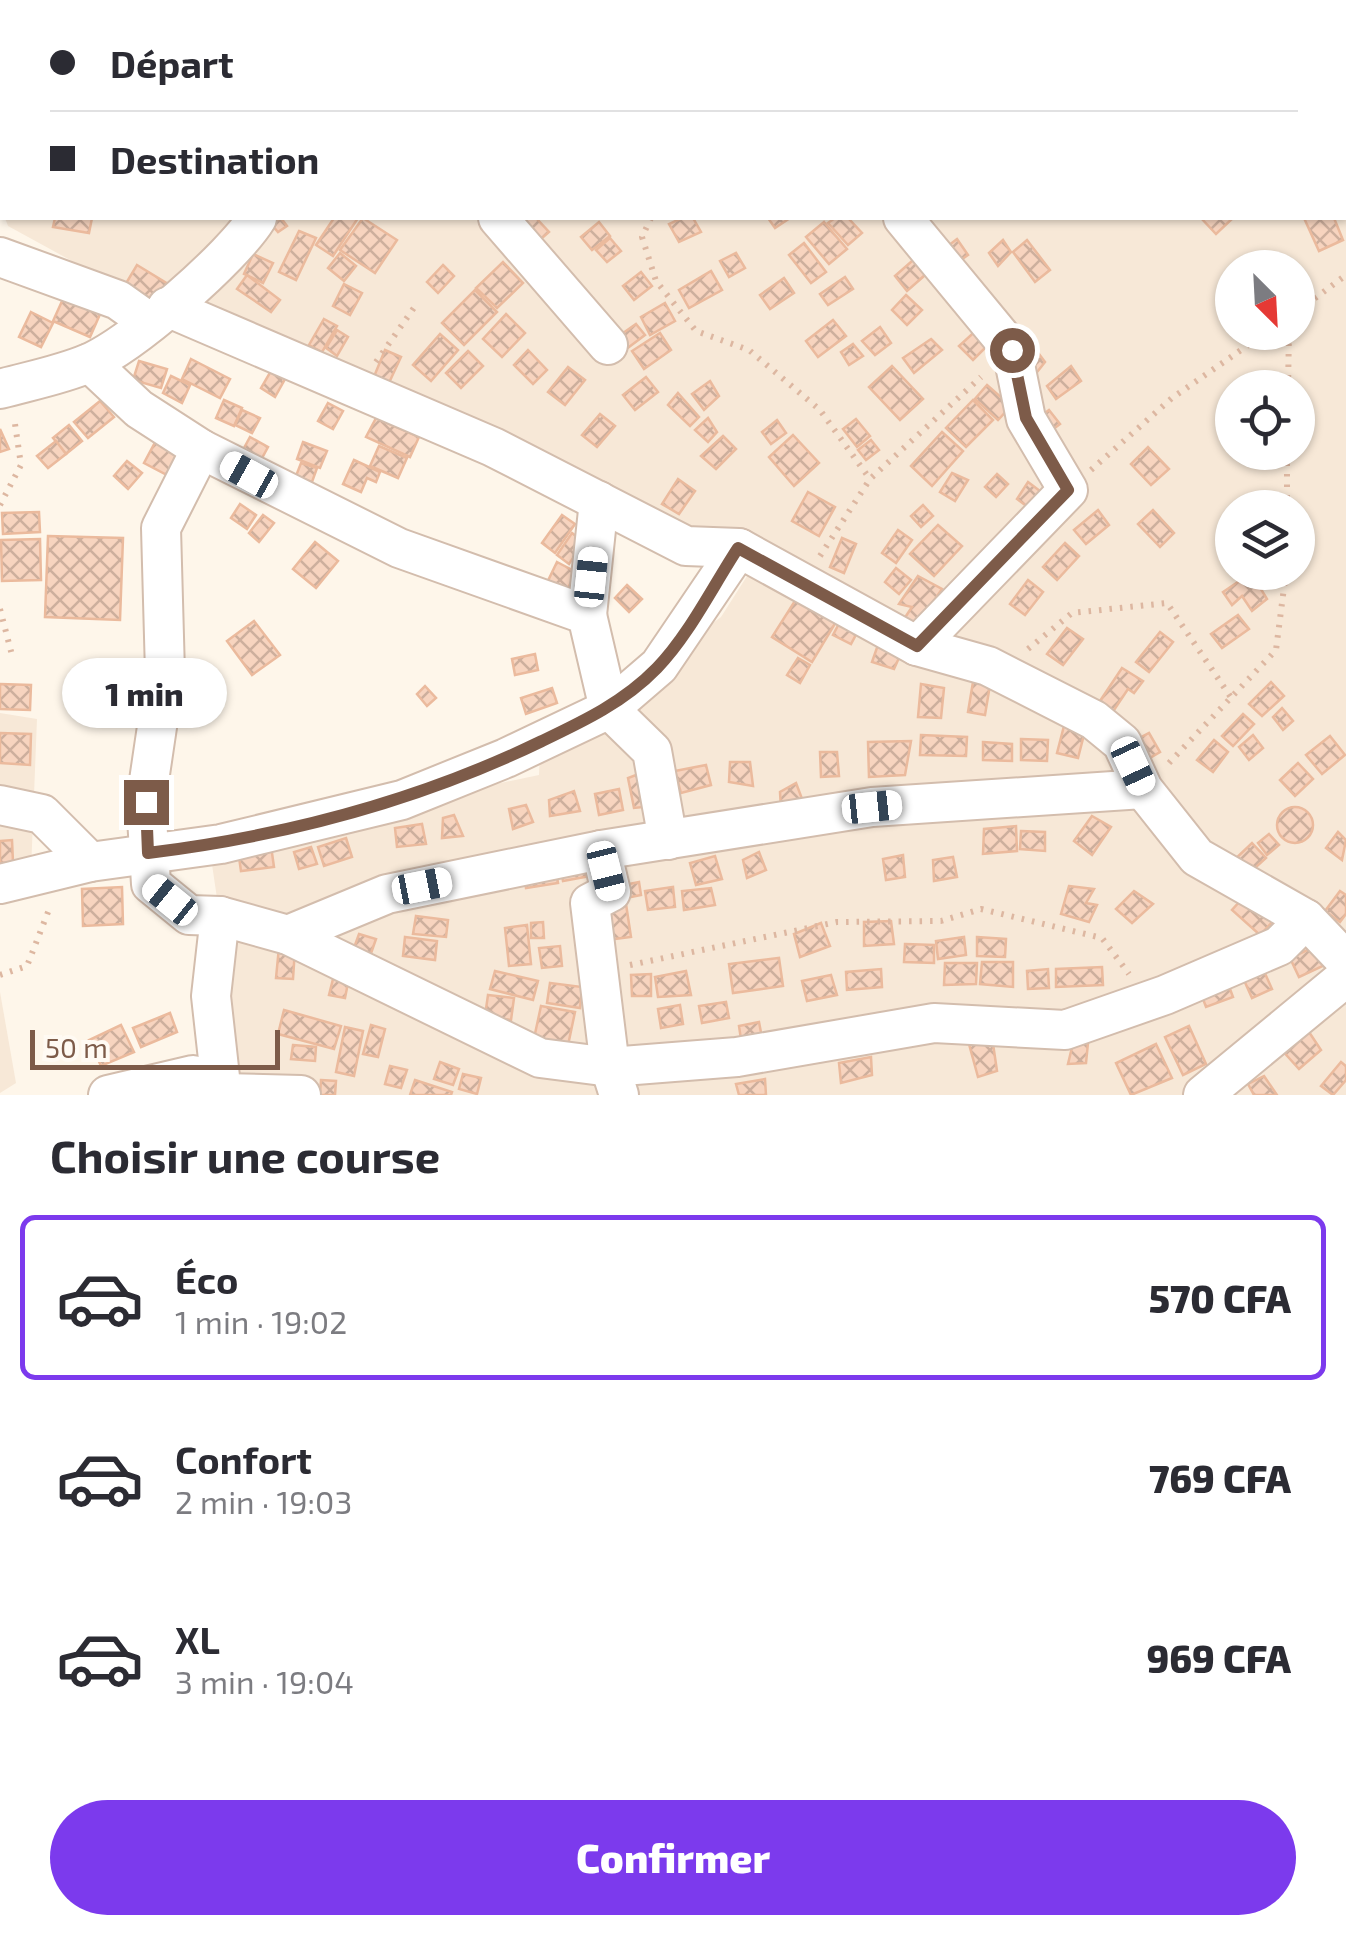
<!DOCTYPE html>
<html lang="fr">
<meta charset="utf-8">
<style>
:root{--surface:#fff;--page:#f7f7f7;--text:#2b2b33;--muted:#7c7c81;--line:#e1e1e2;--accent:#7c3aed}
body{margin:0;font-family:"Exo 2",sans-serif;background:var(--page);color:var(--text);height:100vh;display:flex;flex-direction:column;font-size:38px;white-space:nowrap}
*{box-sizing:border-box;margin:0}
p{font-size:32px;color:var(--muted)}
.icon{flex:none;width:55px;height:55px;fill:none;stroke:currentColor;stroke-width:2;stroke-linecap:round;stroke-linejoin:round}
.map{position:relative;height:1095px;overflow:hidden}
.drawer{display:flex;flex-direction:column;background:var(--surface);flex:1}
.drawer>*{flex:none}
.guide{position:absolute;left:0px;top:0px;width:1348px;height:220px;box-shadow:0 2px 8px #0004;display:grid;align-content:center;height:220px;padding:0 50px;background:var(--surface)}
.needle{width:65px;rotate:156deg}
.tools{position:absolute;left:1215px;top:250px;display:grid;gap:20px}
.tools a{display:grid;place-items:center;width:100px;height:100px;border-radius:50%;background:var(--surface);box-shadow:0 2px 8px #0004;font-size:50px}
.scale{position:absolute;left:30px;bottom:25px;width:250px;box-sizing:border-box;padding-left:10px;border:5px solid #7d5b49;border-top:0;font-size:28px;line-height:35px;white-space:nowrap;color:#7d5b49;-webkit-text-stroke:8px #fffaf3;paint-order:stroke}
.end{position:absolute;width:45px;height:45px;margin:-22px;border:12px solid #7d5b49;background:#fff;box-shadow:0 0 0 5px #fff}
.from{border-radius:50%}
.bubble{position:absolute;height:70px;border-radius:35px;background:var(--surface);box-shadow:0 2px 8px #0004;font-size:32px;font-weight:800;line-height:70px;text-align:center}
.car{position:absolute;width:30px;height:60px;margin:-30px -15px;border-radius:12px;box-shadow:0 0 8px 2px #0007;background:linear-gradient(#fff 24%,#345 0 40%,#fff 0 76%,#345 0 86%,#fff 0)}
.guide b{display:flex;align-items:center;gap:35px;height:95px;font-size:38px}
.guide b+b{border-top:2px solid var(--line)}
.guide i{width:25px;height:25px;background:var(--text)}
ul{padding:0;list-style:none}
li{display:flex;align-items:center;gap:30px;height:165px;margin:0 20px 15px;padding:0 30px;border:5px solid transparent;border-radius:15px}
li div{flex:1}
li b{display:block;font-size:38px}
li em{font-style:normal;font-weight:800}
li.on{border-color:var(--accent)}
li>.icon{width:90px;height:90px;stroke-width:1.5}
h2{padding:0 50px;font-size:45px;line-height:120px}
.button{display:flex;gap:20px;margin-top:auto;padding:20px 50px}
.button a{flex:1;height:115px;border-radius:60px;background:var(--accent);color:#fff;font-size:40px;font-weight:800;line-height:115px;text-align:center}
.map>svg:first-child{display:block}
</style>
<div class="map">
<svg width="1346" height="1095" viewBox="0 0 1346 1095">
<defs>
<pattern id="building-cross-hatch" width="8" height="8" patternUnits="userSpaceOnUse" patternTransform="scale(2.5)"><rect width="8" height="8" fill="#f7d4bf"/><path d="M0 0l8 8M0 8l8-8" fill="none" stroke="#cdaf9d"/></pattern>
</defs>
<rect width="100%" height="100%" fill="#fef6ea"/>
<!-- residential -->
<g fill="#f7e8d7" fill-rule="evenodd">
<path d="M149 0H1346V1095H211L219 912 209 844 539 775 540 752 721 617 749 573 209 336 8 226 5 218H1345V2ZM1232 268H1298V332H1232ZM1232 388H1298V452H1232ZM1232 508H1298V572H1232Z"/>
<path d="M0 713 37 719 30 896 0 900Z"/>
<path d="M0 992 16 1083 0 1093Z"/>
</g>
<!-- building -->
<g fill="url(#building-cross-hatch)" stroke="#ebba9d" stroke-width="2.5">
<path d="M55 218H92L89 233 53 227Z"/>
<path d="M281 218 287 226 278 232 270 223Z"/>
<path d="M334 218H358L333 256 316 245Z"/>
<path d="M363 218 397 240 375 273 340 250Z"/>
<path d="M511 218H536L549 232 533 246Z"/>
<path d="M682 218H693L701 232 679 242 669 224Z"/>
<path d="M768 218H790L775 228Z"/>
<path d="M835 218H848L862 233 848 245 828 223Z"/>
<path d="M1201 218H1233L1216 234Z"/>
<path d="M1304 218H1334L1343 240 1319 251Z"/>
<path d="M599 222 610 236 592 250 581 237Z"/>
<path d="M824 222 847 249 829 264 806 237Z"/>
<path d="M299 231 316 238 296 280 279 272Z"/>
<path d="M610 238 621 251 607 262 596 250Z"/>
<path d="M957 239 968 255 951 267 940 252Z"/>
<path d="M1003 240 1011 252 998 266 989 253Z"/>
<path d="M1027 240 1050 270 1035 282 1013 252Z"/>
<path d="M804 243 826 272 811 283 789 255Z"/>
<path d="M340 253 356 266 344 281 328 268Z"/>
<path d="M736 253 745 268 729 277 720 261Z"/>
<path d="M253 254 273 263 263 283 244 274Z"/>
<path d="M920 254 932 269 907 291 895 276Z"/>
<path d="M503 262 523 283 497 308 476 288Z"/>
<path d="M137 265 168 284 156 303 125 285Z"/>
<path d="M443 265 454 276 438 293 427 282Z"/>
<path d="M711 271 722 290 689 308 679 290Z"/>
<path d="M641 272 652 286 634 300 623 286Z"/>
<path d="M247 275 280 300 271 312 237 289Z"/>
<path d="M845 277 853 289 828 305 820 294Z"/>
<path d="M784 278 794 293 770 309 760 295Z"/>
<path d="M344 284 362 293 350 315 333 306Z"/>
<path d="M68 288 104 305 90 337 53 321Z"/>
<path d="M475 290 497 312 464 345 442 323Z"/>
<path d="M906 295 922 310 907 325 892 310Z"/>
<path d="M665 303 675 321 650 335 641 317Z"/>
<path d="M31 312 53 323 41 347 19 337Z"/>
<path d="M506 314 525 333 502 357 483 339Z"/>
<path d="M324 319 337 326 322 352 309 345Z"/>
<path d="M833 320 846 336 818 357 806 341Z"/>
<path d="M636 324 645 335 625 350 616 338Z"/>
<path d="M981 326 994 339 973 360 959 346Z"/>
<path d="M880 327 891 343 875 355 862 341Z"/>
<path d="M337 330 348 337 337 356 326 348Z"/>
<path d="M660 333 671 350 644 369 632 351Z"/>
<path d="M440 334 458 350 431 381 413 365Z"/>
<path d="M931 339 942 350 914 373 903 358Z"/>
<path d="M1030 342 1045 362 1034 376 1017 354Z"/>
<path d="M853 344 863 356 849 365 841 352Z"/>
<path d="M385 350 401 357 388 385 373 379Z"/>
<path d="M528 350 547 370 533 384 514 365Z"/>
<path d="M468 351 483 366 461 388 446 373Z"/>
<path d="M191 359 230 379 220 398 182 379Z"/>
<path d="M139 361 167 369 161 388 133 380Z"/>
<path d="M275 364 289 372 275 397 261 388Z"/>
<path d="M892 366 923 399 900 420 869 387Z"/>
<path d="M1071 366 1081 381 1056 399 1047 386Z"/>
<path d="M568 367 585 380 565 405 548 392Z"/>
<path d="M171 376 190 385 182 403 163 393Z"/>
<path d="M646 377 658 392 635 410 623 395Z"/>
<path d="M710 381 719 396 704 410 692 394Z"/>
<path d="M987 385 1011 406 998 420 975 399Z"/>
<path d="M678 393 699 417 690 426 668 405Z"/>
<path d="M224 400 242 408 234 426 216 418Z"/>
<path d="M973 400 993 420 966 447 946 428Z"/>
<path d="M100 401 114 417 88 438 74 422Z"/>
<path d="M328 403 343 411 333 429 318 421Z"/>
<path d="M242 410 260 418 252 433 235 425Z"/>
<path d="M1049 410 1060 424 1036 442 1025 428Z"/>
<path d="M600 414 615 426 597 447 582 435Z"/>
<path d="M376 418 419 437 410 457 366 437Z"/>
<path d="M708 418 717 432 708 442 695 430Z"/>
<path d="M856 419 870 436 857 447 843 429Z"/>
<path d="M777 420 786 433 771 444 762 432Z"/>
<path d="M69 425 82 441 66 454 53 438Z"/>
<path d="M0 429 9 449 0 452Z"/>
<path d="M942 432 963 451 932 486 911 466Z"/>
<path d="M159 435 181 447 167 475 144 463Z"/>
<path d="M793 435 819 463 794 486 769 457Z"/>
<path d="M723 436 736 449 716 469 701 456Z"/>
<path d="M250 437 268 447 255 471 237 461Z"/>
<path d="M871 440 879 450 866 460 858 450Z"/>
<path d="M56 441 66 454 48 468 37 456Z"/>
<path d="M303 442 327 451 320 468 297 459Z"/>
<path d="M379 446 407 458 398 478 370 466Z"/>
<path d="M1148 447 1169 469 1151 485 1131 464Z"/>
<path d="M354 460 380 472 376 482 367 478 361 492 343 484Z"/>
<path d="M127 461 142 473 128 489 114 476Z"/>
<path d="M301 463 317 468 312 482 296 476Z"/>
<path d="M952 473 968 480 955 501 940 492Z"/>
<path d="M997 474 1008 484 996 497 985 487Z"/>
<path d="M678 479 695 491 679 514 662 504Z"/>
<path d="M1028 482 1040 491 1029 508 1017 499Z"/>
<path d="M808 492 835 507 819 536 792 521Z"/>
<path d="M240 504 256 515 247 529 231 518Z"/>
<path d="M923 505 933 516 921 527 911 516Z"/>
<path d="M1098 510 1109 525 1086 544 1074 530Z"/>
<path d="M1153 510 1174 533 1160 547 1138 524Z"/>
<path d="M39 512 40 532 3 534 2 513Z"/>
<path d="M263 515 274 523 259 542 249 533Z"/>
<path d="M562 515 575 524 555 553 542 543Z"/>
<path d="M938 525 962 546 934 576 910 554Z"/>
<path d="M898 530 912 540 896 563 882 553Z"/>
<path d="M572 533 584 542 569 564 557 555Z"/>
<path d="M48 536 123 538 120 620 45 617Z"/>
<path d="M842 538 856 544 844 573 830 567Z"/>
<path d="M40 539 41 580 2 581 1 540Z"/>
<path d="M315 542 338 561 316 588 293 569Z"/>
<path d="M1065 543 1079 556 1057 580 1043 567Z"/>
<path d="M557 562 576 572 564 596 545 587Z"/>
<path d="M896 568 911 580 899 594 885 582Z"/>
<path d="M1251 573 1267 599 1252 611 1242 596 1232 605 1223 592Z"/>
<path d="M918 576 942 589 915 628 902 622 912 607 899 604Z"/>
<path d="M1028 580 1043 592 1025 615 1010 604Z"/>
<path d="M627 585 642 599 629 612 615 598Z"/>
<path d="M800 593 839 617 812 662 772 637Z"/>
<path d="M1238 615 1249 629 1222 648 1211 634Z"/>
<path d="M842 618 860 627 851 644 833 635Z"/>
<path d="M254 621 280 655 252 675 227 641Z"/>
<path d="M1067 628 1083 639 1063 665 1047 654Z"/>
<path d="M1160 632 1173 642 1149 672 1136 662Z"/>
<path d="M880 639 902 651 894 669 872 662Z"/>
<path d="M535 654 538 670 515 675 512 659Z"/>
<path d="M798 658 810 665 800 683 787 675Z"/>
<path d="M1122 668 1143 681 1134 693 1128 689 1112 713 1098 704Z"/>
<path d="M973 682 990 685 985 715 968 712Z"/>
<path d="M1271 682 1284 696 1262 716 1249 704Z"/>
<path d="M0 684 31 685 30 710 0 709Z"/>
<path d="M921 684 944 688 941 718 918 717Z"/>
<path d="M425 686 436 698 427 706 417 694Z"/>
<path d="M552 688 557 703 526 714 521 698Z"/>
<path d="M1282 708 1293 721 1283 730 1273 717Z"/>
<path d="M1243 714 1254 724 1233 746 1222 736Z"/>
<path d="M1065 722 1086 727 1078 758 1057 753Z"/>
<path d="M0 733 31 734 30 765 0 763Z"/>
<path d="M1149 733 1160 752 1143 762 1132 742Z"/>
<path d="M921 735 967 737 966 756 920 755Z"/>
<path d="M1253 735 1263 748 1249 760 1239 747Z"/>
<path d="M1330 736 1345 755 1322 774 1306 755Z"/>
<path d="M1021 739 1048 740 1047 761 1021 760Z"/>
<path d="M1214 740 1228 752 1213 772 1197 760Z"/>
<path d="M911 741 905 775 869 777 868 742Z"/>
<path d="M983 742 1012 744V761L983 760Z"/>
<path d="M820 752H837L839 776 821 777Z"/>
<path d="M730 762H750L753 786 729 782Z"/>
<path d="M1298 763 1313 779 1295 796 1280 780Z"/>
<path d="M706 765 711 785 681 793 675 771Z"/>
<path d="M644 772 654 806 634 808 628 778Z"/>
<path d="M796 783 804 804 781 809 780 792Z"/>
<path d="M619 789 623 810 599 815 595 794Z"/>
<path d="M574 791 580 811 550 816 549 800Z"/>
<path d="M526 805 533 822 513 829 509 809Z"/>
<circle cx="1295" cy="825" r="18"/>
<path d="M454 815 463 836 442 838 443 818Z"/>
<path d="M1092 816 1111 827 1092 855 1074 841Z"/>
<path d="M422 824 426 844 397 847 395 828Z"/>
<path d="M1016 826 1017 851 983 854 984 829Z"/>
<path d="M1021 831 1045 832V851L1020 849Z"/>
<path d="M1338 832 1346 840 1342 860 1326 848Z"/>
<path d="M1269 834 1279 845 1267 855 1258 843Z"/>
<path d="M346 838 352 857 324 866 318 847Z"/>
<path d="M12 840 13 862 0 863V841Z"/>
<path d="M1252 843 1266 858 1246 876 1232 862Z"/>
<path d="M271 846 274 867 241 871 238 850Z"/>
<path d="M311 847 317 864 299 869 294 852Z"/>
<path d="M759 852 766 870 747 878 743 860Z"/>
<path d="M903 855 905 877 886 880 883 859Z"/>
<path d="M715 856 722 879 696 885 690 863Z"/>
<path d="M953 857 957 877 934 881 933 860Z"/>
<path d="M555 865 558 883 526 888 523 871Z"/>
<path d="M560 865 601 874 563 881Z"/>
<path d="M639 882 641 895 626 898 624 885Z"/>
<path d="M1069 886 1094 889 1086 903 1097 905 1089 922 1061 914Z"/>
<path d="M122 887 123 924 83 926 82 889Z"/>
<path d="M673 887 675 907 648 910 645 891Z"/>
<path d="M711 888 715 905 684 910 682 891Z"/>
<path d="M1250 890 1278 916 1260 935 1232 910Z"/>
<path d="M1134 891 1153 904 1132 923 1116 909Z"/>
<path d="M1340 891 1346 895V914L1340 922 1325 911Z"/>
<path d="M626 904 631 937 614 939 609 907Z"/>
<path d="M416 916 448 920 446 937 413 934Z"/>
<path d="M891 921 894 944 864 946V922Z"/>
<path d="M543 922 544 938H531V923Z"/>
<path d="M821 923 830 946 800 957 794 934Z"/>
<path d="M527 925 531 964 509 966 505 928Z"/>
<path d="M359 934 376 939 368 962 351 956Z"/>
<path d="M405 937 437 941 435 960 403 956Z"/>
<path d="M964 937 966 955 938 959 936 941Z"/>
<path d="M977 937 1006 939 1005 957 977 956Z"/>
<path d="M905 944 934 945V963L904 962Z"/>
<path d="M560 946 562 966 542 968 539 948Z"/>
<path d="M1316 946 1325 965 1299 977 1290 958Z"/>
<path d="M279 947 295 949 293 979 276 978Z"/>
<path d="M779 958 783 986 733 993 729 964Z"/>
<path d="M982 962H1013V987L980 984Z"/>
<path d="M945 963H977L976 984 944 985Z"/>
<path d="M1102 967 1103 985 1056 987V969Z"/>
<path d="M881 969 882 987 847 990 846 972Z"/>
<path d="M1048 969 1049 988 1028 989 1027 971Z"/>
<path d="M1263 969 1272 989 1252 998 1243 978Z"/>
<path d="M495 971 538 981 533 1000 490 989Z"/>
<path d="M686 971 691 995 658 997 655 977Z"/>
<path d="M651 974V996H632L631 975Z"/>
<path d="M334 975 349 978 345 998 329 995Z"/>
<path d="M831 975 837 995 807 1001 802 981Z"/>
<path d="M1227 981 1233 997 1206 1007 1200 991Z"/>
<path d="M550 983 582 987 580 1008 547 1003Z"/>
<path d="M488 995 514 998 511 1020 485 1016Z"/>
<path d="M726 1002 729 1018 702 1023 699 1006Z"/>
<path d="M680 1005 683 1024 661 1028 658 1009Z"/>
<path d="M541 1006 575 1012 567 1050 533 1043Z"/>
<path d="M284 1010 341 1026 334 1049 278 1034Z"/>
<path d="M170 1013 177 1032 141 1047 133 1028Z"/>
<path d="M759 1022 763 1043 742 1046 739 1026Z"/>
<path d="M121 1025 134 1052 101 1066 89 1040Z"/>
<path d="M371 1025 385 1029 378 1057 363 1054Z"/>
<path d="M1189 1026 1206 1064 1183 1075 1165 1037Z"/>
<path d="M345 1027 363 1031 354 1076 336 1072Z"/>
<path d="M1307 1029 1321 1050 1299 1069 1280 1048Z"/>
<path d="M992 1037 997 1071 978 1077 969 1044Z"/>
<path d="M1074 1039 1088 1043 1086 1063 1068 1064Z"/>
<path d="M1156 1044 1172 1078 1131 1095 1116 1063Z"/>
<path d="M293 1045 316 1047 315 1061 291 1059Z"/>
<path d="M871 1057 872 1075 841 1083 839 1063Z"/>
<path d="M440 1062 459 1069 453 1085 434 1079Z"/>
<path d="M1341 1062 1346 1066V1080L1333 1095 1321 1086Z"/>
<path d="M390 1066 407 1070 401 1088 385 1084Z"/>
<path d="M463 1074 481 1078 477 1094 459 1089Z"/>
<path d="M1264 1076 1277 1095H1254L1248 1084Z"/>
<path d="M765 1079 766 1095H739L736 1084Z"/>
<path d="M321 1080 336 1081 335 1095H320Z"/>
<path d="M415 1080 452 1092 451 1095H410Z"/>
</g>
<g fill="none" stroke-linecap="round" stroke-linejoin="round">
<!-- street casing -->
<g stroke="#d3bdad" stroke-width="42">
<g id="street">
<path d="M256 0 257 2"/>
<path d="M469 0 473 2"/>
<path d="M160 2 162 0"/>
<path d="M386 2 387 0"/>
<path d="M1084 2 1086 0"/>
<path d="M0 166 2 165"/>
<path d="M498 218 608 345"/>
<path d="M903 218 1012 350 1026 419 1068 490 917 646"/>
<path d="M0 257 118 300 149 322"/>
<path d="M167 307 493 447 686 546 739 548 917 646 988 666 1094 720 1122 743 1143 789 1197 857 1306 919 1346 961"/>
<path d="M90 363 139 409 201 449 161 528 165 673 146 801 151 884 189 915 220 916 288 935 540 1058 610 1067 737 1057 934 1023 1065 1030 1165 995 1279 946 1306 919"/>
<path d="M0 389C29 381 61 375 89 363 132 345 233 257 257 218"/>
<path d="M201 449 399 548 587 615 609 709 652 751 668 840"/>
<path d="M587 615 599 501"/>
<path d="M0 805 42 814 90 862"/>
<path d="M601 850 611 892 590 903 610 1067 619 1095"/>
<path d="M0 884 90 862 221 844 402 800 506 758 609 709 659 666 739 548"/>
<path d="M220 916 211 996 222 1095"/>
<path d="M288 935 387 894 601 850 872 807 1143 789"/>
<path d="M108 1095 193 1075 222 1093 301 1095"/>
<path d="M1203 1095 1346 977"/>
</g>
</g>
<!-- path -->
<g stroke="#ddb7a1" stroke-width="6" stroke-dasharray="2.5 8" stroke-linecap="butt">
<path d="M1026 0 1028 2"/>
<path d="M90 2 91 0"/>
<path d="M718 2 719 0"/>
<path d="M1280 2 1284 0"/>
<path d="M0 4 2 6"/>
<path d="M651 218 642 237 656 281 696 331 749 350 820 410 870 479"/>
<path d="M1298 311 1346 275"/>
<path d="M376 362 418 302"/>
<path d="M1288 388 1289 332"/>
<path d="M1091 470 1172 398 1267 332"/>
<path d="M0 505 21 465 14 417"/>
<path d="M1287 508V452"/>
<path d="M820 556 870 479 981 377"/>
<path d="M0 609 13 659"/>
<path d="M1028 649 1072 613 1167 603 1232 699"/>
<path d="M1169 763 1276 650 1286 572"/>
<path d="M630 965 837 922 941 921 981 909 1102 938 1129 974"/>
<path d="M0 975 27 966 50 907"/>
</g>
<!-- street -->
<use href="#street" stroke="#fff" stroke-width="38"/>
</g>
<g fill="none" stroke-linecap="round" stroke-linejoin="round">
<!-- route -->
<path stroke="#7d5b49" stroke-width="12" d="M146 802 148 853C285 836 418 801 542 741 584 721 624 702 657 668 689 635 713 586 738 548L917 646 1068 490 1026 418 1012 350"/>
</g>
</svg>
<div class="tools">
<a><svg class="needle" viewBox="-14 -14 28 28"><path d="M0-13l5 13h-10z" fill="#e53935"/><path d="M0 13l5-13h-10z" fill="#7c7c81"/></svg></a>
<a><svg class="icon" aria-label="locate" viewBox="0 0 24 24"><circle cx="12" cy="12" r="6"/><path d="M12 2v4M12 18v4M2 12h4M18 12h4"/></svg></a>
<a><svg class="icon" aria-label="layers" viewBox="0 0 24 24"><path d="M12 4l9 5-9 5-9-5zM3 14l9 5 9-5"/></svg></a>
</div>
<div class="scale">50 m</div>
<i class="end from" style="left:1012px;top:350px"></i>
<i class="end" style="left:146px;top:802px"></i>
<div class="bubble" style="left:62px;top:658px;width:165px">1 min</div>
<i class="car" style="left:249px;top:475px;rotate:299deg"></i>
<i class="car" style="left:591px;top:577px;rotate:6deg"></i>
<i class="car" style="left:1133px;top:766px;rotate:155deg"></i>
<i class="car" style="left:872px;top:807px;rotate:84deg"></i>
<i class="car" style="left:606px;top:871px;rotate:166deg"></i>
<i class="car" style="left:422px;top:886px;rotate:79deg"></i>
<i class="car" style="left:170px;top:900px;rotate:309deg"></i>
<div class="guide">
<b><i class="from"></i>Départ</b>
<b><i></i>Destination</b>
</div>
</div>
<section class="drawer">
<h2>Choisir une course</h2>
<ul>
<li class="on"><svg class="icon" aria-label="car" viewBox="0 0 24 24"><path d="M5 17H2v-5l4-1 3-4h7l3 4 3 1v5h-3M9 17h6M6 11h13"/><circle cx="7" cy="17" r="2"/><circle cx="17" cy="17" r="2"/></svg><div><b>Éco</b><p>1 min · 19:02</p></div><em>570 CFA</em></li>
<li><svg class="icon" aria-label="car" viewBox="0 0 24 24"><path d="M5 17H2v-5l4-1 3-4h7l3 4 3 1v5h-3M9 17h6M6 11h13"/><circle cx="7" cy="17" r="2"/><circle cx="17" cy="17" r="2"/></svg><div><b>Confort</b><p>2 min · 19:03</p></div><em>769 CFA</em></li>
<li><svg class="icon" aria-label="car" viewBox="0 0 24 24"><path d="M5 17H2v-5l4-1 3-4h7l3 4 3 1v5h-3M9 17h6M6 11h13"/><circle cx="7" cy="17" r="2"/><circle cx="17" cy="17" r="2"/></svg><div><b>XL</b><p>3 min · 19:04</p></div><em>969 CFA</em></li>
</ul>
<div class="button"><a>Confirmer</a></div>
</section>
